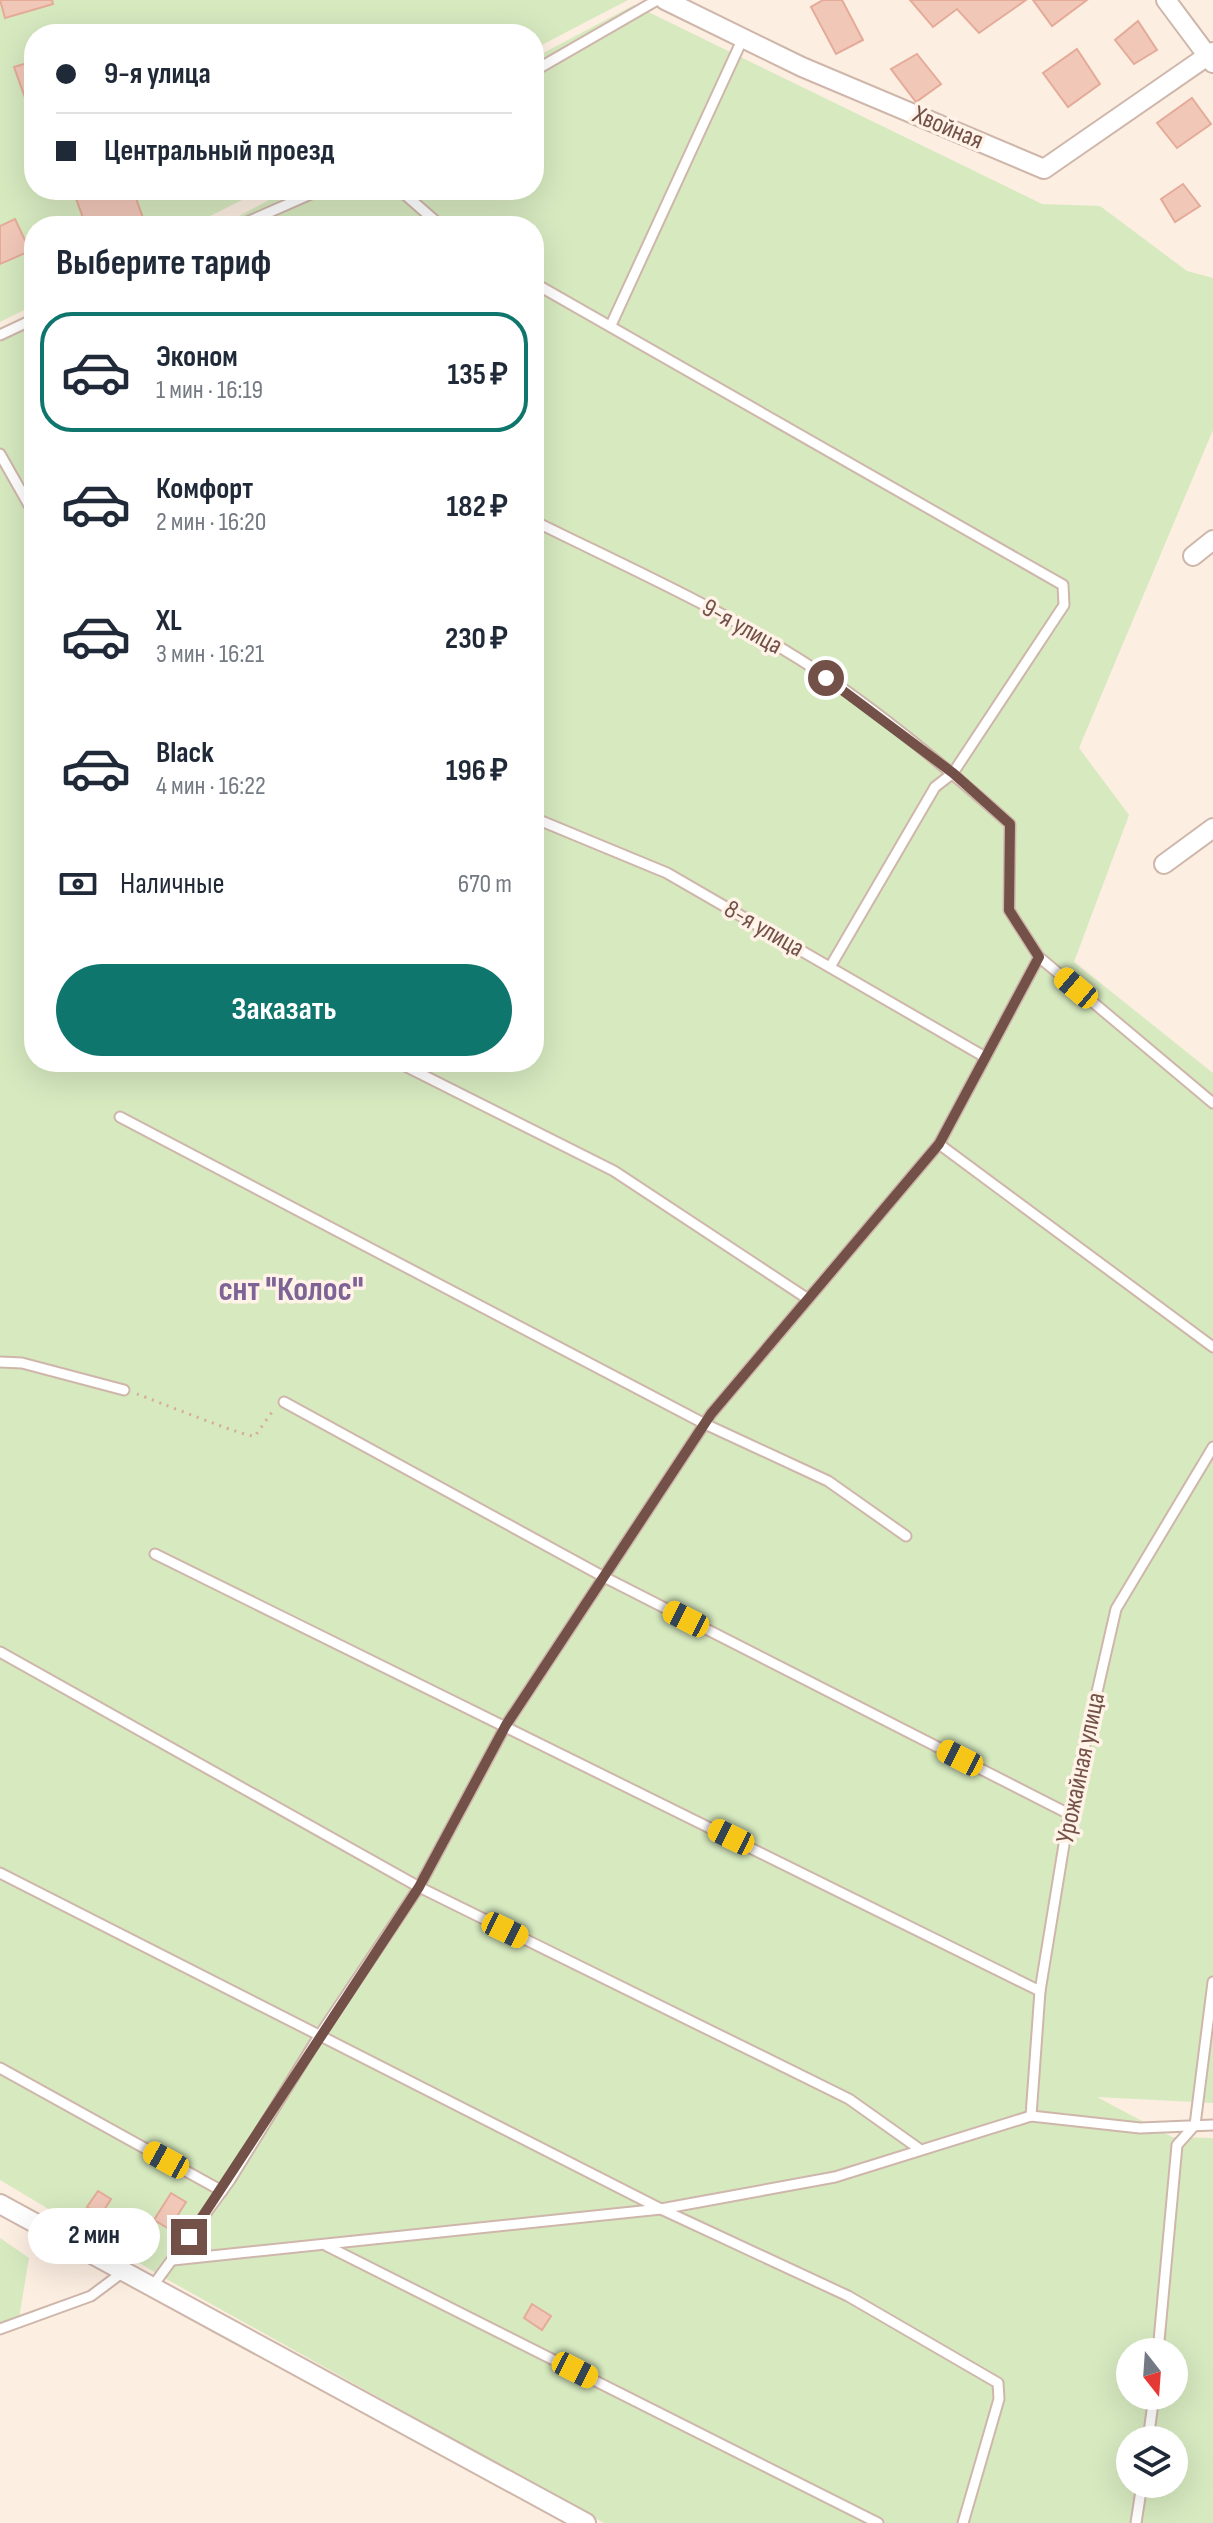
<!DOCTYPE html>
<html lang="ru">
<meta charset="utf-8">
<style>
:root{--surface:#fff;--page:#f2f2f3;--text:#1f2937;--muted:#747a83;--line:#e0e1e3;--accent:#0f766e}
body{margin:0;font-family:"Sofia Sans Condensed",sans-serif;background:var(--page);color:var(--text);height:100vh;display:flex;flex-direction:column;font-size:30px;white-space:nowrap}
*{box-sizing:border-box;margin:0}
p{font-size:26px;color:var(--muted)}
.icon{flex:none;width:44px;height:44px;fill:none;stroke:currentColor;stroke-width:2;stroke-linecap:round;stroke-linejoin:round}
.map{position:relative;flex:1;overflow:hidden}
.drawer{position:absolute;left:24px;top:216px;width:520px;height:856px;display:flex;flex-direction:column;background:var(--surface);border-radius:32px;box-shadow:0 8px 32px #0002}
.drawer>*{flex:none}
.banner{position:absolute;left:24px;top:24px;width:520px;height:176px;border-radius:32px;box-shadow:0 8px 32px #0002;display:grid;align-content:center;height:176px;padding:0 32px;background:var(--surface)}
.needle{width:52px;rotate:163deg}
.buttons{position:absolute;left:1116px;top:2338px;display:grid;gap:16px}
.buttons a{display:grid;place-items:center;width:72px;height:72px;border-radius:50%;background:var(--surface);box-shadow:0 8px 32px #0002;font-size:40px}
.end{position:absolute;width:36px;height:36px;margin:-18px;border:10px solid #735148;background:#fff;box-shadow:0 0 0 4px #fff}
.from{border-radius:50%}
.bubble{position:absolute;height:56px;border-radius:28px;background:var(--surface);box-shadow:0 8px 32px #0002;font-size:26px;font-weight:700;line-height:56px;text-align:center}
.car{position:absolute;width:24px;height:48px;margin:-24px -12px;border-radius:10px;box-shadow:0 0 6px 2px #0007;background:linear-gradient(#f5c518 24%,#345 0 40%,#f5c518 0 76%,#345 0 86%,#f5c518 0)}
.banner b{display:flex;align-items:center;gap:28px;height:76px;font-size:30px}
.banner b+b{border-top:2px solid var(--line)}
.banner i{width:20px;height:20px;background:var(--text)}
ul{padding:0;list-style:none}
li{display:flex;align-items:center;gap:24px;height:120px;margin:0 16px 12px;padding:0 16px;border:4px solid transparent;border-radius:32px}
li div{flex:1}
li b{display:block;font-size:30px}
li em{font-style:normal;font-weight:700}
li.on{border-color:var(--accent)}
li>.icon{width:72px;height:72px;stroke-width:1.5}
h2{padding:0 32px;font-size:36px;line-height:96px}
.pay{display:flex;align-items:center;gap:20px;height:88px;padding:0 32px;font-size:30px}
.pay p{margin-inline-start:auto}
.action{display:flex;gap:16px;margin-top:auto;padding:16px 32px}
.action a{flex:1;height:92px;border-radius:48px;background:var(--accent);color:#fff;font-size:32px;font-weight:700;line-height:92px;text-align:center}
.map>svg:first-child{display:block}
</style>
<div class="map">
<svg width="1213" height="2523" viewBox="0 0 1213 2523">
<rect width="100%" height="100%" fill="#fceee1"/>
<!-- green -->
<g fill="#d6e9bf" fill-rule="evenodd">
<path d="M0 0H628L534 49V34H34V190H262L190 226H34V305L0 322Z"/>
<path d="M634 5 1042 204 1100 206 1187 271 1213 278V430L1079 748 1129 815 1074 962 1213 1073V2103L1097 2097 1172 2137 1213 2138V2523H604L161 2276 0 2180V342L34 324V1062H534V226H220L288 190H534V58ZM1130 2352H1174V2396H1130ZM1130 2440H1174V2484H1130Z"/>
<path d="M0 2238 29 2258 19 2318 0 2323Z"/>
</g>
<!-- building -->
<g fill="#f1c7b8" stroke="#e4ab99" stroke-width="2">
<path d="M0 0H52L53 4 5 18Z"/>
<path d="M823 0H842L863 40 836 54 811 7Z"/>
<path d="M910 0H1026L979 33 957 9 933 27Z"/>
<path d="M1033 0H1087L1052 26Z"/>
<path d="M1138 21 1157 50 1134 64 1115 40Z"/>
<path d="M1077 49 1100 84 1068 107 1043 73Z"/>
<path d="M917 54 941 84 916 102 891 69Z"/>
<path d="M34 61V116L32 117 14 67Z"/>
<path d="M1192 98 1211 124 1177 148 1157 123Z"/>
<path d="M1183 184 1200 206 1175 222 1161 199Z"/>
<path d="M83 190H133L143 218 120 226H86L74 193Z"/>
<path d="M15 219 30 251 0 264V226Z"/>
<path d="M98 2191 111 2199 101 2215 87 2207Z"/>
<path d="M171 2193 186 2202 169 2229 154 2220Z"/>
<path d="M532 2304 551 2316 542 2330 524 2318Z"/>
</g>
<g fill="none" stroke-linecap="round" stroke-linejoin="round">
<!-- lane casing -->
<g stroke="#cfb6ab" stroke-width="13">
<g id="lane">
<path d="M534 71 657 0"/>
<path d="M400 190 441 226"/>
<path d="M238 226 320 190"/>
<path d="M534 283 1063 585 1064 605 953 773 935 787 830 967"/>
<path d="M611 325 743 38"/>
<path d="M0 335 34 319"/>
<path d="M0 454 34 514"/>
<path d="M534 521C623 565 715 606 799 659 872 705 946 767 1010 824L1009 910 1039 957 1213 1103"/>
<path d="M534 818 667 873 985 1057"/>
<path d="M397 1062 614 1171 808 1299"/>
<path d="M120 1117 705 1424 828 1481 906 1536"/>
<path d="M939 1144 1213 1347"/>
<path d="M0 1362 22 1363 124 1390"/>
<path d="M284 1402 604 1577 1069 1814"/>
<path d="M155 1554 1040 1991"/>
<path d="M0 1652 419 1887 849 2099 918 2148"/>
<path d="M0 1873 661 2209 848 2296 998 2383 999 2399 963 2523"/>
<path d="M0 2068 222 2191"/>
<path d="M1031 2116 1040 1991 1069 1814 1116 1609 1213 1447"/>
<path d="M327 2246 878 2523"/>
<path d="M173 2260 661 2209 835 2177 1031 2116 1140 2128 1213 2125"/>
<path d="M152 2287 230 2180 319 2036 419 1887 506 1725 711 1414 939 1144 1039 957"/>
<path d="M0 2329 91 2296 123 2272"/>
<path d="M1158 2352 1177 2145 1195 2125 1213 1982"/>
<path d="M1148 2440 1154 2396"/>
<path d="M1136 2523 1142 2484"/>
</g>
</g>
<!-- street casing -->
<g stroke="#cfb6ab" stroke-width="22">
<g id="street">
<path d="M665 0 802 67 1044 169 1213 52"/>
<path d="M1166 0 1213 63"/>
<path d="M1193 556 1213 540"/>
<path d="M1164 864 1213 828"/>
<path d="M0 2204 586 2523"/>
</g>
</g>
<!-- path -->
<path stroke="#d6ab9c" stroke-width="3" stroke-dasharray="2 6" stroke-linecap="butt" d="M137 1394C154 1400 247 1438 255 1436L272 1412"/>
<!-- lane -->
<use href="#lane" stroke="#fff" stroke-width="9"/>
<!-- street -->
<use href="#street" stroke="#fff" stroke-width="18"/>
</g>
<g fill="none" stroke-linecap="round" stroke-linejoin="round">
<!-- route -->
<path stroke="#735148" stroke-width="10" d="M189 2237 419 1887 506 1725 711 1414 939 1144 1039 957 1009 910 1010 824 953 773 826 678"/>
</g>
<g text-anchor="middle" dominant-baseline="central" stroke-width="7" stroke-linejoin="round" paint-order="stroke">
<!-- street labels -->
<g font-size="26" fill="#735148" stroke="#fff2e7">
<text transform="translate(948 128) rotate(23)">Хвойная</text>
<text transform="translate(742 627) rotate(29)">9-я улица</text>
<text transform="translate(764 929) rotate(30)">8-я улица</text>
<text transform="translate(1081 1768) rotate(-78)">Урожайная улица</text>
</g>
<!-- district labels -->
<g font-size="34" font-weight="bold" fill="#7e6396" stroke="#fff2e7">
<text x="291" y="1289">снт "Колос"</text>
</g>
</g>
</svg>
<div class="buttons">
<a><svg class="needle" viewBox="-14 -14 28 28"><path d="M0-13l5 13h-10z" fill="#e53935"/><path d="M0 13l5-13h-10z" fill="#747a83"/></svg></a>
<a><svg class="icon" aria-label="layers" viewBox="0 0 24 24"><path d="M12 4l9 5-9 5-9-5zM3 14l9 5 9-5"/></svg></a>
</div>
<i class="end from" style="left:826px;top:678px"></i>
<i class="end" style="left:189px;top:2237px"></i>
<div class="bubble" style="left:28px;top:2208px;width:132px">2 мин</div>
<i class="car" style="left:1076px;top:988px;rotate:310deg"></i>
<i class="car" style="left:686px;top:1619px;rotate:297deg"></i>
<i class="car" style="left:960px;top:1758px;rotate:297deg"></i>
<i class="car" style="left:731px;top:1837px;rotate:296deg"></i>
<i class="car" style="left:505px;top:1930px;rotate:116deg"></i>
<i class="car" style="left:166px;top:2160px;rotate:299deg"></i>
<i class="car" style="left:575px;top:2370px;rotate:117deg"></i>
<div class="banner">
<b><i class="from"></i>9-я улица</b>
<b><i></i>Центральный проезд</b>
</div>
<section class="drawer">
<h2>Выберите тариф</h2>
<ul>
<li class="on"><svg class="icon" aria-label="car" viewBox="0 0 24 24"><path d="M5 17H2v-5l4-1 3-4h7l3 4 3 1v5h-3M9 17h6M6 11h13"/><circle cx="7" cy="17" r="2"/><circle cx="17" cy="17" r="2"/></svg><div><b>Эконом</b><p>1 мин · 16:19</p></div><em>135 ₽</em></li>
<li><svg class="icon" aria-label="car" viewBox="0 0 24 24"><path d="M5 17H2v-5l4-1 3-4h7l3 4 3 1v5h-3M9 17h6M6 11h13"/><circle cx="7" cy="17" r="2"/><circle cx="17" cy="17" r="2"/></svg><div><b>Комфорт</b><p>2 мин · 16:20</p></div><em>182 ₽</em></li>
<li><svg class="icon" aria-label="car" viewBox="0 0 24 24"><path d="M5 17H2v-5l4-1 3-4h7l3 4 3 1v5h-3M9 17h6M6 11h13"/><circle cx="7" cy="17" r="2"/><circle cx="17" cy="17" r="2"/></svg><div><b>XL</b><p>3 мин · 16:21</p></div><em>230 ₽</em></li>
<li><svg class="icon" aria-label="car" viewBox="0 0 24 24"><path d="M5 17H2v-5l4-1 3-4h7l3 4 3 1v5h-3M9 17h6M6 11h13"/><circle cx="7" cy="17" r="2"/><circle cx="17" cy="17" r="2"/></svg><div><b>Black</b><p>4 мин · 16:22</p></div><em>196 ₽</em></li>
</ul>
<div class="pay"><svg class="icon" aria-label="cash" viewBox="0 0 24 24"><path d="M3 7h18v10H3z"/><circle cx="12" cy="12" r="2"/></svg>Наличные<p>670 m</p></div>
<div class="action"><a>Заказать</a></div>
</section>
</div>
